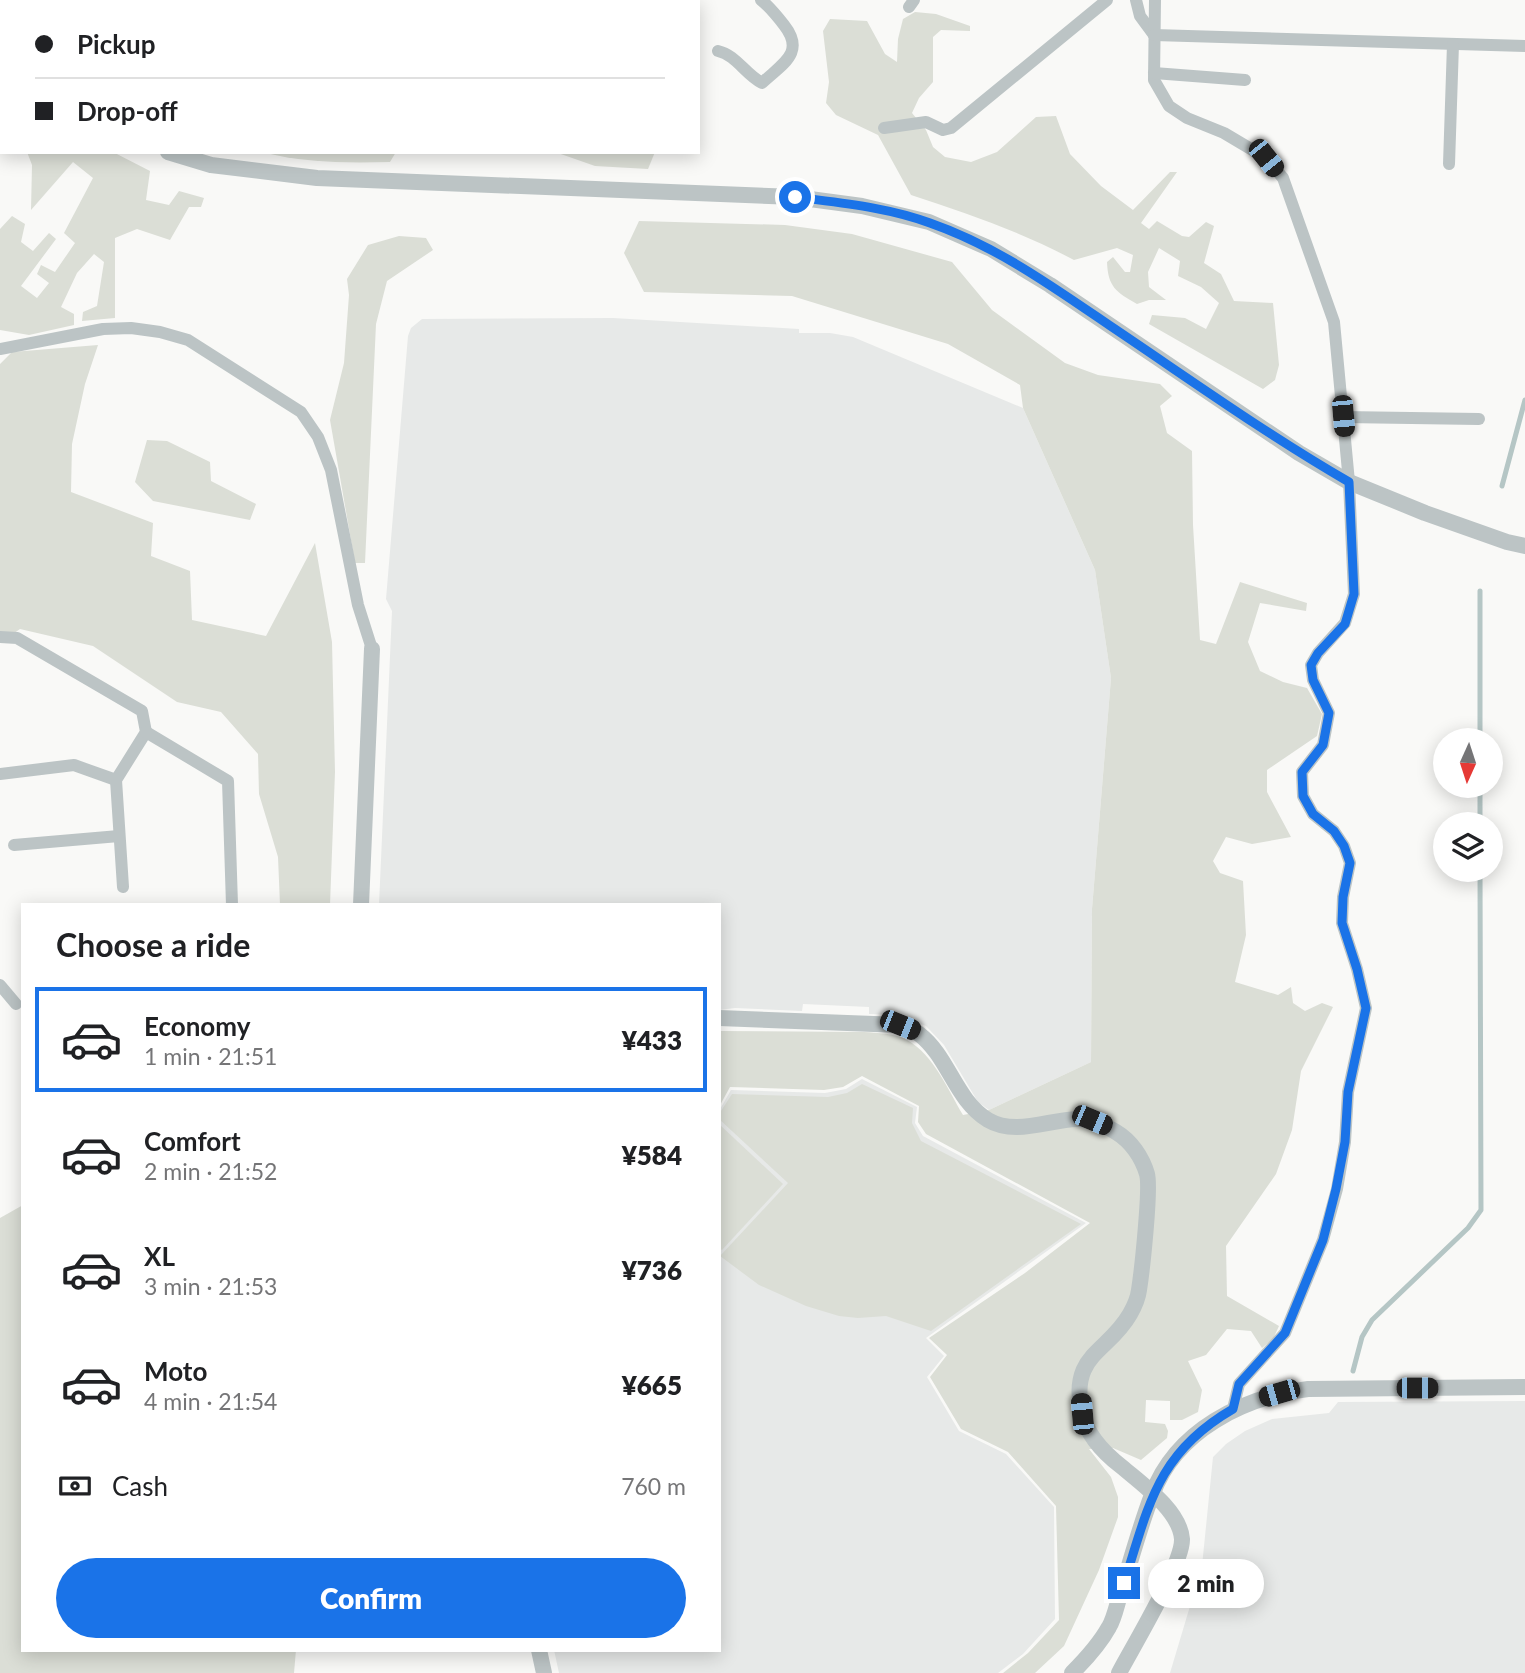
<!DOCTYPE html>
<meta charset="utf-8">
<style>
:root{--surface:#fff;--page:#f6f6f6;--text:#202124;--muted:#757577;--line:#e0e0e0;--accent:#1a73e8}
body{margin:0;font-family:Lato,sans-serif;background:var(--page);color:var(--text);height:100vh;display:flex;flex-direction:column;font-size:26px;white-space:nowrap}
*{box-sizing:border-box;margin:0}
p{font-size:23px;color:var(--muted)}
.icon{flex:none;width:38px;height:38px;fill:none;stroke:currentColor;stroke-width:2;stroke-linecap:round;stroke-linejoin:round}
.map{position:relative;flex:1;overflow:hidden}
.side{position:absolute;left:21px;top:903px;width:700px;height:749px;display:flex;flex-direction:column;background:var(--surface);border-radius:0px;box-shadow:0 4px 18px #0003}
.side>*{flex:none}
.hud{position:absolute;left:0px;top:0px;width:700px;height:154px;box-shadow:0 4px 18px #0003;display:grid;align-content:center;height:154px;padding:0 35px;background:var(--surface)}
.needle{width:46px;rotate:183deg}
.buttons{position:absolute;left:1433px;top:728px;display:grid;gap:14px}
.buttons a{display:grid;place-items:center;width:70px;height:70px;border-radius:50%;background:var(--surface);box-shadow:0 4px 18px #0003;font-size:35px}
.end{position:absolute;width:32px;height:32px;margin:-16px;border:9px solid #1a73e8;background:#fff;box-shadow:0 0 0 4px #fff}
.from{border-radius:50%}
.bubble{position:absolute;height:49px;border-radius:24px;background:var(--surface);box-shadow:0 4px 18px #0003;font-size:23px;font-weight:800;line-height:49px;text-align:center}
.car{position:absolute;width:21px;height:42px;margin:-21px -10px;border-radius:9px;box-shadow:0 0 5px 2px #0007;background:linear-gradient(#222 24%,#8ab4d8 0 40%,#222 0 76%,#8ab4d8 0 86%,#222 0)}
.hud b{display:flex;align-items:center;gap:24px;height:66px;font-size:26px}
.hud b+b{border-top:2px solid var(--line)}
.hud i{width:18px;height:18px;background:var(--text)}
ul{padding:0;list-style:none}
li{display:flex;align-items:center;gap:21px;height:105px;margin:0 14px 10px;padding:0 21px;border:4px solid transparent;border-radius:0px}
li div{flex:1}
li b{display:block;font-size:26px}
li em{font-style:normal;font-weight:800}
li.current{border-color:var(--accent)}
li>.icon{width:63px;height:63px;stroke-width:1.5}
h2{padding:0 35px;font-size:32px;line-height:84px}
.pay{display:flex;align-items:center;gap:18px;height:77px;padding:0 35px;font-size:26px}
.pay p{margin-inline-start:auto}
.primary-button{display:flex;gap:14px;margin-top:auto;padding:14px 35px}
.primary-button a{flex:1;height:80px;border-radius:42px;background:var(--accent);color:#fff;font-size:28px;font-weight:800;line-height:80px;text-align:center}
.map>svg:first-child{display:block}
</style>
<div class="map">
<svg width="1525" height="1673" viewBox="0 0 1525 1673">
<rect width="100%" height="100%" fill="#f9f9f7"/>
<!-- built -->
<g fill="#e7e9e8">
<path d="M613 318 799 329V333H830L853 337 1023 408 1095 570 1111 678 1092 909 1091 1062 989 1110 978 1102 944 1045 926 1026 900 1015 869 1014V1007L803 1004 802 1011 735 1008 719 1010V905H379L392 611 386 599 408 336 411 328 422 319Z"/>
<path d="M862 1079 917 1107 915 1123 923 1136 1086 1223 926 1338 944 1356 927 1377 959 1431 1006 1454 1054 1507 1055 1619 1023 1654 998 1673H559L554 1650H719V1111L731 1090 825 1093 846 1089Z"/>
<path d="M1525 1401V1673H1170L1202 1566 1213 1457 1226 1444 1245 1431 1272 1419 1329 1413 1338 1402Z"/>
</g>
<!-- green -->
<g fill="#dbded6">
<path d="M915 12 936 14 970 26V31L941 30 933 37V82L919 98 912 113 926 130 933 147 945 157 971 162 997 152 1036 117 1056 116 1070 154 1101 186 1133 210 1170 172H1177L1141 223 1149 229 1157 221 1182 236 1189 237 1206 222 1214 226 1204 263 1221 274 1234 301 1273 303 1279 365 1275 380 1263 389 1149 324 1152 315 1185 318 1206 329 1219 303 1201 287 1178 276 1180 261 1159 248 1148 272 1149 287 1166 300H1149L1137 304C1116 292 1108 287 1107 262L1113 257 1125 272H1130L1133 255 1117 248 1074 260C1021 232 967 213 911 195L878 135 836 115 826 103 829 82 823 31 830 19 867 21 885 54 897 62 898 39 903 19Z"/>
<path d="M27 152H113L150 171 146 200 169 205 179 191 204 198 201 207H189L170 240 137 229 115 238V318L82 321 83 312 97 306 104 262 94 254 77 273 61 307 74 314V325L29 335 0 330V229L12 216 25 224 21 242 33 251 49 233 56 239 21 286 37 298 49 283 37 274 41 265 55 272 75 243 64 233 93 178 73 162 31 210 32 165Z"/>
<path d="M262 152H396L390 162C347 163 303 163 262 152Z"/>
<path d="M555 152H655L648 169 595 166Z"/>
<path d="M639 221 785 225 852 234 952 262 992 310 1065 363 1098 375 1160 384 1172 396 1160 406 1167 433 1192 451 1193 525 1200 640 1216 644 1240 582 1307 603 1306 611 1260 603 1248 642 1260 671 1283 682 1307 688 1322 714 1317 736 1267 770V792L1291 837 1252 844 1226 837 1213 861 1220 873 1243 881 1246 935 1235 982 1278 995 1291 987 1293 1003 1305 1011 1322 1003 1333 1007 1301 1071 1292 1130 1276 1174 1226 1246 1227 1296 1279 1326 1273 1339 1262 1348 1251 1331 1227 1329 1206 1355 1188 1361 1202 1390 1198 1412 1182 1420H1170V1401L1146 1400 1145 1422 1165 1424 1168 1431 1167 1438 1141 1460 1113 1448 1089 1449 1111 1477 1118 1497V1517L1099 1570 1064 1646 1035 1673H1003L1028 1653 1059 1620 1056 1506 1008 1452 961 1429 930 1377 947 1355 929 1338 1025 1273 1090 1223 926 1134 918 1122 919 1106 862 1076 843 1087 824 1090 730 1087 719 1107V1031L864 1032C877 1033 895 1033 907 1040 934 1055 948 1090 963 1115L989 1110 1091 1062 1092 909 1111 678 1095 570 1023 408 1020 385 948 344 792 296 644 292 624 253Z"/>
<path d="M399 236 426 238 433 250 387 281 376 324 365 563H355L330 420 344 363 349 295 347 279 368 245Z"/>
<path d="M98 345 85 384 72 444 71 492 153 523 151 556 190 571 192 620 266 636 315 543 332 642 335 772 330 905H280L278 857 259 794 258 754 221 712 177 702 93 646 20 629 0 643V364L12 352Z"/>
<path d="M147 440 167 441 210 462 211 481 256 504 250 520 153 501 135 482Z"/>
<path d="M862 1084 913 1108 912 1123 921 1141 1081 1224 931 1331 886 1316 858 1318 839 1316 806 1306 759 1285 720 1256 788 1183 719 1119V1114L732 1094 828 1097 847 1093Z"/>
<path d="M719 1124 783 1184 722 1250 719 1248Z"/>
<path d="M23 1205V1650H296L294 1673H0V1218Z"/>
</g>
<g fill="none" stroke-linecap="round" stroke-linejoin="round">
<!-- stream -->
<g stroke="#b5c6c5" stroke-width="5">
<path d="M1502 486 1525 400"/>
<path d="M1480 591V740"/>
<path d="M1480 786V824"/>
<path d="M1353 1371 1362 1337 1372 1320 1468 1228 1481 1210 1480 870"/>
</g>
<!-- minor -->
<g stroke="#bcc4c5" stroke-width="12">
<path d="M473 0 474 2"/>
<path d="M577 0 580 2"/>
<path d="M1136 0 1140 16 1154 35"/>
<path d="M1155 0 1154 80 1169 106 1187 118 1224 133 1266 158 1283 178 1334 322 1349 482 1354 594 1345 623 1318 653 1311 665 1313 680 1329 713 1323 745 1302 772 1303 796 1313 814 1334 831 1344 846 1350 863 1343 897 1342 923 1357 969 1366 1008 1348 1092 1345 1142 1337 1189 1323 1240 1285 1333 1239 1384 1233 1409"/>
<path d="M101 2 102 0"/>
<path d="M558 2 560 0"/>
<path d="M909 7 914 0"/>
<path d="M1154 35 1525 46"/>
<path d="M718 51C736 55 745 74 762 83 782 64 806 53 784 25 777 16 770 7 761 0"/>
<path d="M1154 73 1245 80"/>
<path d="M884 128 926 122 943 130 951 128 1107 0"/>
<path d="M0 146 2 145"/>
<path d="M1449 164 1453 44"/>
<path d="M0 349 103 329 131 328 160 332 188 340 301 412 318 437 331 470 358 605 372 649"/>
<path d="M1343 417 1479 419"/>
<path d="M0 637 17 638 142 711 146 732 116 780 123 887"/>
<path d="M146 732 228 781 232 905"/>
<path d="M0 774 74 765 116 780"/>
<path d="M14 845 119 836"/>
<path d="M0 985 16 1004"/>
</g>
<!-- tertiary -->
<g stroke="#bcc4c5" stroke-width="16">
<path d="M168 152 211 165 317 178 795 197 862 206 929 222 991 249 1050 285 1299 453 1349 482 1425 513 1507 542 1525 546"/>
<path d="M361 905 372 649"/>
<path d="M719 1018 900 1025C906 1028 914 1030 919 1034 949 1057 955 1100 988 1120 1015 1136 1048 1120 1077 1119 1091 1118 1104 1125 1116 1132 1131 1141 1142 1157 1147 1174 1151 1188 1142 1271 1139 1290 1138 1298 1134 1307 1130 1314 1108 1353 1069 1354 1082 1413 1087 1436 1105 1454 1122 1467 1142 1484 1180 1511 1182 1539 1183 1564 1132 1648 1119 1673"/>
<path d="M539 1650 544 1673"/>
<path d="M1072 1673C1086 1659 1099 1645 1109 1627 1115 1617 1117 1603 1121 1592 1131 1560 1140 1526 1152 1495 1176 1430 1244 1397 1308 1389L1525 1387"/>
</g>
</g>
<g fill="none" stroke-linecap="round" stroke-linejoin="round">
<!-- route -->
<path stroke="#1a73e8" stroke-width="9" d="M795 197C840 203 887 207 930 223 996 246 1052 286 1109 325 1188 378 1266 434 1349 482L1354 594 1345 624 1318 653 1311 665 1313 680 1329 713 1323 745 1302 772 1303 796 1313 814 1334 831 1344 846 1350 863 1343 897 1342 923 1357 969 1366 1008 1348 1092 1345 1142 1336 1189 1323 1240 1285 1333 1239 1384 1233 1409C1157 1453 1149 1505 1124 1583"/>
</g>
</svg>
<div class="buttons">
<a><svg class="needle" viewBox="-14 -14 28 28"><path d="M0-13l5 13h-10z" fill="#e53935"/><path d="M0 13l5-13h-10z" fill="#757577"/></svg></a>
<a><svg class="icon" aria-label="layers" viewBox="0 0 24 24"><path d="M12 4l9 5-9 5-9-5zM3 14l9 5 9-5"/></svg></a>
</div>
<i class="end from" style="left:795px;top:197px"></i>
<i class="end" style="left:1124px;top:1583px"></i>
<div class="bubble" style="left:1148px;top:1559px;width:116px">2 min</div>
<i class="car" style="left:1266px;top:158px;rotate:141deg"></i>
<i class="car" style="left:1343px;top:416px;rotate:175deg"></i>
<i class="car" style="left:900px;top:1025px;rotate:112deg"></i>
<i class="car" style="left:1092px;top:1120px;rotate:113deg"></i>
<i class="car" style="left:1417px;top:1388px;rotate:90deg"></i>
<i class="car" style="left:1279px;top:1393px;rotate:254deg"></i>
<i class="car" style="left:1082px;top:1414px;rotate:355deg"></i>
<div class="hud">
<b><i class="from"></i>Pickup</b>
<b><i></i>Drop-off</b>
</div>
<section class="side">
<h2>Choose a ride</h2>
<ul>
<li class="current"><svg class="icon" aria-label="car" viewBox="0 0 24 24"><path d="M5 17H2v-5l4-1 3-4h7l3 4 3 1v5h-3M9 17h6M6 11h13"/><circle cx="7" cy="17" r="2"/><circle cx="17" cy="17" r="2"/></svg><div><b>Economy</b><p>1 min · 21:51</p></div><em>¥433</em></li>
<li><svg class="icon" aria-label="car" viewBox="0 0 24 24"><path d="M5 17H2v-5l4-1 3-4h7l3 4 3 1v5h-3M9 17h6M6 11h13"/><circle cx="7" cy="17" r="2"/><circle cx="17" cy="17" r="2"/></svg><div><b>Comfort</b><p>2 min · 21:52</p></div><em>¥584</em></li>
<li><svg class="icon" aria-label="car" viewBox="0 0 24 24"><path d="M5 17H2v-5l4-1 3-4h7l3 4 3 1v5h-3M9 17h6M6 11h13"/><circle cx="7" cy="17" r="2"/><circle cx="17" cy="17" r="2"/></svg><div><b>XL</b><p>3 min · 21:53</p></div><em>¥736</em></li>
<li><svg class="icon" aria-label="car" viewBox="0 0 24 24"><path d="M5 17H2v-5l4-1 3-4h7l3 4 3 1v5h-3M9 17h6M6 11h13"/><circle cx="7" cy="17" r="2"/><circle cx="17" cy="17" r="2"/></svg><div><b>Moto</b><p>4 min · 21:54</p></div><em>¥665</em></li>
</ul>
<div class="pay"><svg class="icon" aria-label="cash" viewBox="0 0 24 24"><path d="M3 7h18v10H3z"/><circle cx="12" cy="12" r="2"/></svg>Cash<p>760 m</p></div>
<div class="primary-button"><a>Confirm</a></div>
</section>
</div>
